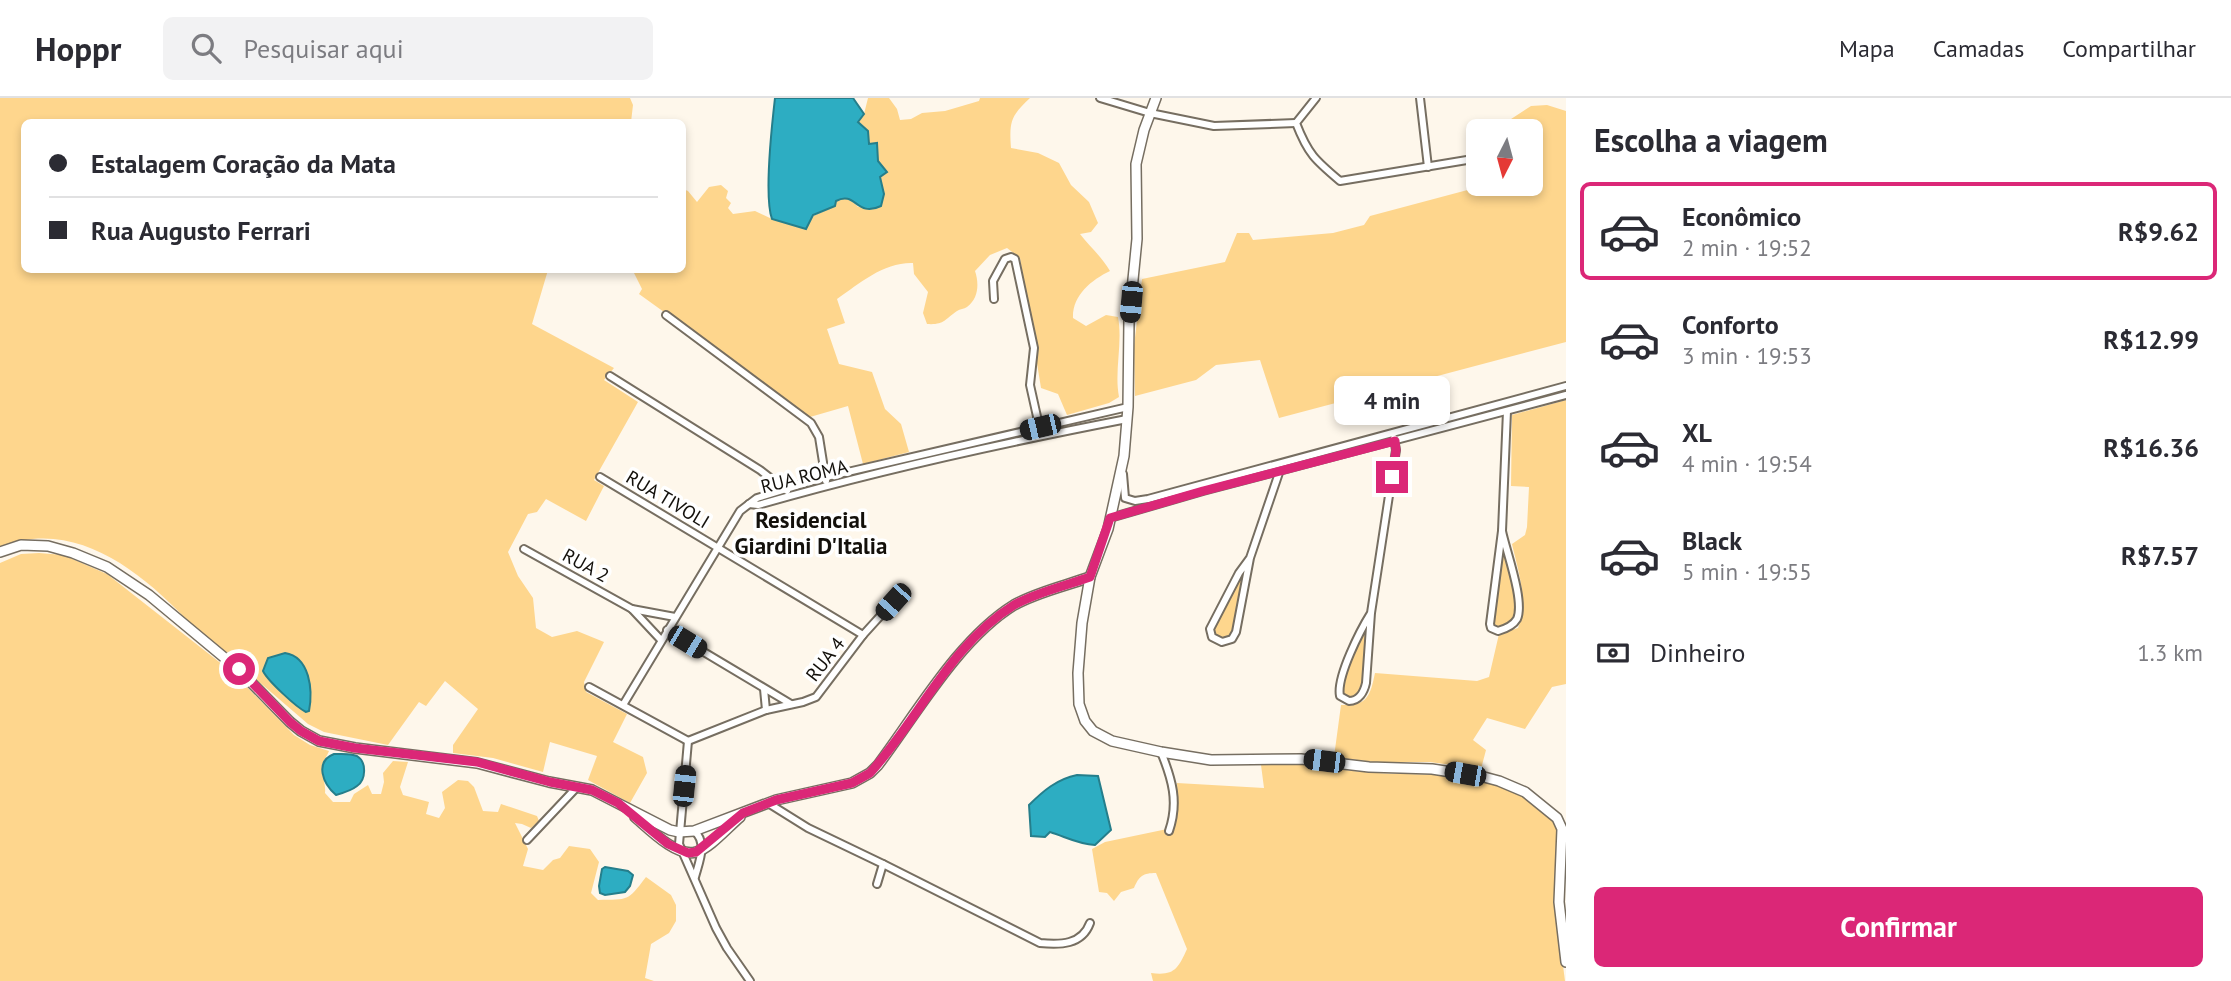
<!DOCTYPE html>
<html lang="pt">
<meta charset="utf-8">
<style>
:root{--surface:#fff;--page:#f2f2f3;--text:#2b2b33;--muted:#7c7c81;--line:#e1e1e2;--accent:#db2777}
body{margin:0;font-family:"PT Sans",sans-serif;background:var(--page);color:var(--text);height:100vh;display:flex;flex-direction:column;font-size:26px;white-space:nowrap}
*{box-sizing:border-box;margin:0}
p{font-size:23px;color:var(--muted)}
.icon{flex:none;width:38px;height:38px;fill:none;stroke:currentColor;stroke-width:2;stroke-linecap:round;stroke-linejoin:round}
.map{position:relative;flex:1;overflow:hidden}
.panel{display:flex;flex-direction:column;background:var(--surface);width:665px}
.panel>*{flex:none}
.banner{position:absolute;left:21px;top:21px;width:665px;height:154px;border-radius:10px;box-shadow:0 4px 10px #0003;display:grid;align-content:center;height:154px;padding:0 28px;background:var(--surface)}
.needle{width:46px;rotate:186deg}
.controls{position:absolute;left:1466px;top:21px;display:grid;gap:14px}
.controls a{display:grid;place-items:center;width:77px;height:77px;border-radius:10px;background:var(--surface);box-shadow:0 4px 10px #0003;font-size:35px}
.end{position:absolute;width:32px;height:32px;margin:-16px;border:9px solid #db2777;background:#fff;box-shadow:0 0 0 4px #fff}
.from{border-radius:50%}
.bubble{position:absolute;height:49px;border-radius:10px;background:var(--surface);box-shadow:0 4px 10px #0003;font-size:23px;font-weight:800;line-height:49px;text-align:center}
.car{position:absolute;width:21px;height:42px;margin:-21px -10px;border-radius:9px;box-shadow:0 0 5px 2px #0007;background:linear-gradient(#222 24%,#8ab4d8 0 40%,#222 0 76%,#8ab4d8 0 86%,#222 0)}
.banner b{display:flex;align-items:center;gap:24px;height:66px;font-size:26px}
.banner b+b{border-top:2px solid var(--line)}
.banner i{width:18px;height:18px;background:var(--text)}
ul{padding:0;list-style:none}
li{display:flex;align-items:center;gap:21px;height:98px;margin:0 14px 10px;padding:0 14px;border:4px solid transparent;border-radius:10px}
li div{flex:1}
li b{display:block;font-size:26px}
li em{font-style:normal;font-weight:800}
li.active{border-color:var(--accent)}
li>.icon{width:63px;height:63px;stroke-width:1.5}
h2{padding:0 28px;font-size:32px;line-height:84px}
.pay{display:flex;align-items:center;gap:18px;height:77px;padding:0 28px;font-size:26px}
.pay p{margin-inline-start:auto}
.action{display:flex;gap:14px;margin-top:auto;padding:14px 28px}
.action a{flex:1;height:80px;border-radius:10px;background:var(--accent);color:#fff;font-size:28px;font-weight:800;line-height:80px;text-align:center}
header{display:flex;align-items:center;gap:42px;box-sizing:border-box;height:98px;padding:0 35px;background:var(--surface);border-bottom:2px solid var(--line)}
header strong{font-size:33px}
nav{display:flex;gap:38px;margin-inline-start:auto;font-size:24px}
.search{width:490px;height:63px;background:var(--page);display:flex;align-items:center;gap:18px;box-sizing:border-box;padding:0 24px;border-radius:10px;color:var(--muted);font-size:26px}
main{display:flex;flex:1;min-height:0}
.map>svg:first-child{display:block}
</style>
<header>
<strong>Hoppr</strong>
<div class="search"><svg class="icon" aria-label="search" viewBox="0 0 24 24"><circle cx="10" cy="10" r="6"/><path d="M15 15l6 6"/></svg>Pesquisar aqui</div>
<nav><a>Mapa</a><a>Camadas</a><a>Compartilhar</a></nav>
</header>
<main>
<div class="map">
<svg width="1566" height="883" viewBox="0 0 1566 883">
<rect width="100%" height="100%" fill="#fef7eb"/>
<!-- green -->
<g fill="#fed68d">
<path d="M0 0H630L633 7 631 24H24V172H548L532 226 614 270 604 282 638 304 594 382 604 388 586 423 546 401 537 414 528 416 508 454 518 478 533 500 536 530 552 539 577 533 604 544 584 584 586 594 627 616 613 644 643 659 647 675 630 705 588 682 597 658 550 644 543 674 493 660 453 655V647L478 611 445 583 426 608 419 604 388 647 324 634 308 626 185 520C137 470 72 420 0 449Z"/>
<path d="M868 0H889L897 11 900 22 911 21 922 15 945 13 979 3 980 0H1030C1011 18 1009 23 1011 50L1038 55 1059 65 1071 87 1089 104 1098 125 1091 134 1080 136C1090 149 1102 159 1110 173 1091 182 1072 198 1073 220L1086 228 1106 217 1118 219C1123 245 1114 273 1119 299L1109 305 1067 317 1058 296 1041 290 1020 160 1007 150 990 157 975 173C979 185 979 200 967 209 964 211 960 211 957 213 944 222 944 227 927 226L923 215 928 194 914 176 913 165C884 164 860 185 837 201L845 225 827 231 839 266 872 274 885 311 901 326 909 354 863 366 848 308 810 319 639 196 642 191 633 173 627 172H682L683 91 688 93 697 104 709 89 721 87 728 93 726 100 731 105 728 110 733 116 755 113 772 121 806 131 813 118 835 108 836 103C845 98 851 101 858 109L884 96 880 79 886 74 878 63 877 46 869 47 858 24 864 16Z"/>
<path d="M1547 7 1566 13V244L1279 320 1260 262 1216 267 1196 282 1135 298 1134 248 1142 181 1225 164 1237 135H1249L1253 142 1333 135 1364 127 1370 118 1490 86H1531V33H1508V23L1531 8Z"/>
<path d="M1566 302V586L1552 589 1525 631 1487 620 1473 642 1486 652 1481 671 1430 664H1373L1334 659 1341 607C1367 608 1370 599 1375 575L1477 583 1489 579 1499 536 1518 530C1529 505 1518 472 1512 446L1525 437 1527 429 1529 389 1511 388 1512 317Z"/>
<path d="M1503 451C1508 464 1521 508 1513 520 1510 525 1504 527 1498 529L1493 525Z"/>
<path d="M39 455 63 457 107 476 232 574 294 637 310 647 329 653C327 659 322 664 322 670 322 679 326 686 325 695L333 704H350L354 696 368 687 372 696H381L384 684 383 675 393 663 408 664 400 689 403 697 429 704 426 716 439 720 445 710 442 694 458 682 468 683 474 689 483 713 498 714 501 706 537 718 539 723 531 730 522 726 515 725 528 751 523 768 543 772 553 762 560 760 569 748 590 751 599 764 591 795 598 802C629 801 627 804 646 779L671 797 676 807V823L669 835 651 846 645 880 654 883H0V465L21 456Z"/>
<path d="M1245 472 1233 533 1230 539C1222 542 1215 540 1212 531Z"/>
<path d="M1368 524 1363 590 1356 600 1352 601 1344 598 1342 591 1359 540Z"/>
<path d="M1292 665C1320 669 1348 673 1377 675 1432 678 1496 671 1540 711 1547 717 1553 722 1557 731L1555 806 1565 883H1153L1151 875C1174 878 1178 871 1187 851L1156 775C1143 775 1139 778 1134 790L1121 794 1114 803 1107 795 1099 794 1092 751 1105 744 1172 730 1178 709 1177 685 1264 690 1261 667Z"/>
</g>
<!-- water -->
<g fill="#2dadc2" stroke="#257e8b" stroke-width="2">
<path d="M775 0H853L864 16 858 24 868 33 869 46 877 45 878 63 887 74 880 79 884 96 881 108C856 120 856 92 836 103L835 108 813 117 806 131 772 121C764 99 772 26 775 0Z"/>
<path d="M285 555C310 559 313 592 309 613L306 614C296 609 268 583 263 573L268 560Z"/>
<path d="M334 656C342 656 350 655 357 658 367 664 366 682 357 688 352 692 343 695 336 697 323 686 314 664 334 656Z"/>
<path d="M1077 677 1098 678 1111 732 1095 747C1078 746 1066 739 1050 734L1045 739 1031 738 1029 707C1043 693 1057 681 1077 677Z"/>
<path d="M605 769 628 773 633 777 630 788 625 794 605 797 600 795 599 788 602 771Z"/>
</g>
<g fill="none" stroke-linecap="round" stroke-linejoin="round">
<!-- street casing -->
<g stroke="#766e61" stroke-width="10">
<g id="street">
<path d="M1100 0 1150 15 1214 28 1296 25"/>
<path d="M1316 0 1296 25C1308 56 1315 62 1340 83L1479 60"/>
<path d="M1420 0 1428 69"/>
<path d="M994 201 993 183 1005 161 1011 159 1015 161 1034 250 1030 287 1040 332"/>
<path d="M666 217 811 325 819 339 826 383"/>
<path d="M610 278 760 372 787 393"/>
<path d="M1123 376 1125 400 1135 403 1148 401 1566 288"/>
<path d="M600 379 863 537"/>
<path d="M749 406 758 407C879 372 1003 345 1127 321"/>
<path d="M1110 420 1203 393 1566 297"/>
<path d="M1502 433C1506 453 1525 503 1517 521 1513 528 1505 531 1498 533L1491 530 1490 526Z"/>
<path d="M1502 433 1507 313"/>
<path d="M524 451 632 511 661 542"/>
<path d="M1250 460 1239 475 1210 531 1212 539 1222 544 1232 541 1236 534 1250 460 1280 372"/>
<path d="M632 511 675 519"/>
<path d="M1371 515C1361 531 1336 579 1340 598L1349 603C1359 603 1364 594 1366 585L1371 515 1396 352 1394 340"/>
<path d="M667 532 791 606"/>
<path d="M589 589 688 643"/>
<path d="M764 591 766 612"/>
<path d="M623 607 740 413 757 400 826 379 1128 309"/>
<path d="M688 643 679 746 716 830 727 850 750 883"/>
<path d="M688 643 766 612 803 604 816 599 863 537 893 504"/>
<path d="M1161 654C1172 681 1179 704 1169 733"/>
<path d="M768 705 808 730 883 766 877 786"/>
<path d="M694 733C708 744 699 764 695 779"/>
<path d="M527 742 577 689"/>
<path d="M883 766 1040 845C1060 847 1082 847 1090 825"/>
</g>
</g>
<!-- secondary casing -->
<g stroke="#766e61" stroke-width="12">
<g id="secondary">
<path d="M1156 0 1144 32 1136 66 1137 141 1129 222 1128 309 1124 358 1108 431 1090 479 1082 525 1078 575 1079 606 1085 623 1093 633 1112 643 1161 654 1211 662 1301 661 1369 669 1432 671 1484 679 1499 683 1525 694 1557 720 1562 731 1559 804 1566 864"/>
<path d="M0 454 21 447 48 448 73 455 107 469 149 497 238 571 290 624 301 633 319 643 355 650 477 665 549 684 592 692 670 732 679 734 694 733 776 702 852 685 870 675 878 667C917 615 959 541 1014 507 1037 494 1065 488 1090 479"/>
<path d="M635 719C648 730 677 760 696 754 709 751 729 728 740 719"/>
</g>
</g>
<!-- street -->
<use href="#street" stroke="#fff" stroke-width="6"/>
<!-- secondary -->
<use href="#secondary" stroke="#fff" stroke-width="9"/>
</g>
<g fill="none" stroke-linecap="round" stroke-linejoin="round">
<!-- route -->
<path stroke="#db2777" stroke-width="9" d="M239 571 290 624 301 633 319 643 355 650 477 664 550 684 592 692 618 705 668 746 688 755 696 754 743 715 776 702 852 685 870 675C919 621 950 547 1014 507 1037 494 1065 488 1090 479L1110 420 1203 393 1395 343 1396 352 1392 379"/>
</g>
<g text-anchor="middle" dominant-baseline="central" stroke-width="7" stroke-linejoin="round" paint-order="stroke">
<!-- street labels -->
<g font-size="19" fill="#13100b" stroke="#fff">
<text transform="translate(804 378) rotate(-14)">RUA ROMA</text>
<text transform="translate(668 401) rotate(31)">RUA TIVOLI</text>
<text transform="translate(586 467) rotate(29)">RUA 2</text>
<text transform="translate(825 561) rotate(-52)">RUA 4</text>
</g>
<!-- quarter labels -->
<g font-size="23" font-weight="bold" fill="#13100b" stroke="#fff">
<text x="811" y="421">Residencial<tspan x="811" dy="26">Giardini D'Italia</tspan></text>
</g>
</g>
</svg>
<div class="controls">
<a><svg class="needle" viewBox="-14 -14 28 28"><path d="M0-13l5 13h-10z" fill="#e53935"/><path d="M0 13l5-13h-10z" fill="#7c7c81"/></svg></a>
</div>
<i class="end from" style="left:239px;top:571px"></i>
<i class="end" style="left:1392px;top:379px"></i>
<div class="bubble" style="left:1334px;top:278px;width:116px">4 min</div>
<i class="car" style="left:1131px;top:204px;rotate:185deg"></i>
<i class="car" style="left:1040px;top:329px;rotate:257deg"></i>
<i class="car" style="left:893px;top:504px;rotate:222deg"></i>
<i class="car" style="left:687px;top:544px;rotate:121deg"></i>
<i class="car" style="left:1324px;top:663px;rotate:277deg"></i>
<i class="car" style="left:1465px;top:676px;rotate:280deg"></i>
<i class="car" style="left:684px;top:688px;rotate:6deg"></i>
<div class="banner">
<b><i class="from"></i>Estalagem Coração da Mata</b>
<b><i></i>Rua Augusto Ferrari</b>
</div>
</div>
<section class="panel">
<h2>Escolha a viagem</h2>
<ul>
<li class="active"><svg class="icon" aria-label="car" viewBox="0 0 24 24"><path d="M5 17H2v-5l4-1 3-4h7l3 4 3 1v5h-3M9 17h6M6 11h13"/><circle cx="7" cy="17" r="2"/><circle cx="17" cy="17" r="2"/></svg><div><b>Econômico</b><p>2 min · 19:52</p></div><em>R$9.62</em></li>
<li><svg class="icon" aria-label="car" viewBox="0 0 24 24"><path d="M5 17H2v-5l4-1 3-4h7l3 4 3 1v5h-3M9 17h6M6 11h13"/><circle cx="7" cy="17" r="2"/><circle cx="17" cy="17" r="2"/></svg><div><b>Conforto</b><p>3 min · 19:53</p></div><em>R$12.99</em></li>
<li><svg class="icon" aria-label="car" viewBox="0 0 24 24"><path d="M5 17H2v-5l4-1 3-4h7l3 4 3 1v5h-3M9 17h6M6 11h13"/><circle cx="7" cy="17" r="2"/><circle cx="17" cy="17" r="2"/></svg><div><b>XL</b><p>4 min · 19:54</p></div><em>R$16.36</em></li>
<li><svg class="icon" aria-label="car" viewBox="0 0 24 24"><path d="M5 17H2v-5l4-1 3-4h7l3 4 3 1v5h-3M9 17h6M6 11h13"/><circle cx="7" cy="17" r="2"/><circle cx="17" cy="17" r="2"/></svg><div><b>Black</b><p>5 min · 19:55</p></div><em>R$7.57</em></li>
</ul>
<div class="pay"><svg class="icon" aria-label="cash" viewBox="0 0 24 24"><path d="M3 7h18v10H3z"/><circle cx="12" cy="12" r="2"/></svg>Dinheiro<p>1.3 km</p></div>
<div class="action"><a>Confirmar</a></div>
</section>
</main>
